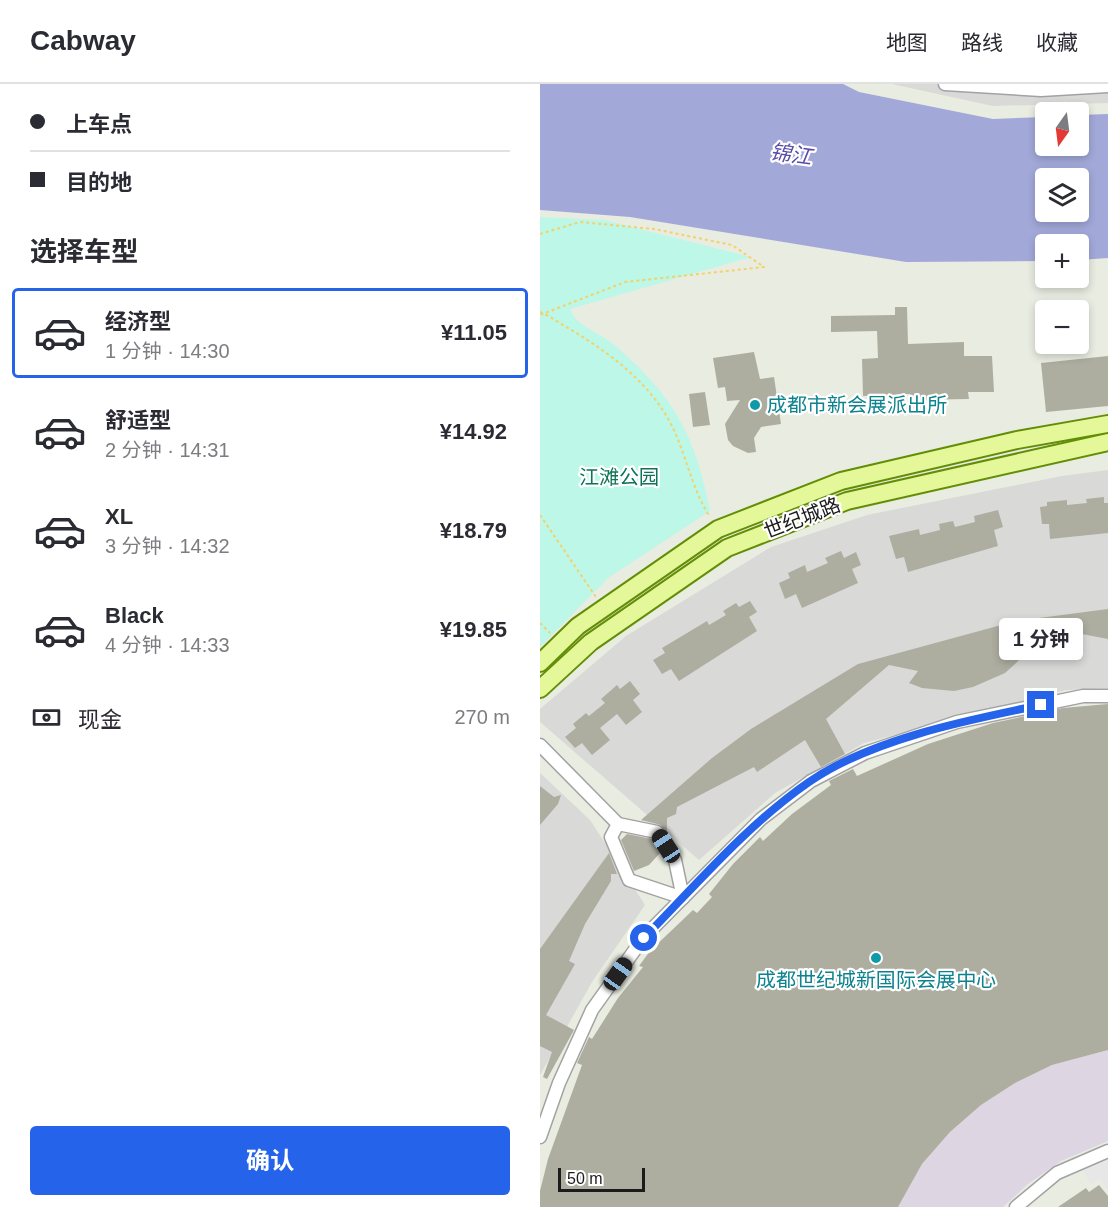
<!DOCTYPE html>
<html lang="zh">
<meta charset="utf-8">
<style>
:root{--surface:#fff;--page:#f2f2f3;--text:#2b2b33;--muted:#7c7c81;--line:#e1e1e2;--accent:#2563eb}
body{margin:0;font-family:Helvetica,"Noto Sans SC",sans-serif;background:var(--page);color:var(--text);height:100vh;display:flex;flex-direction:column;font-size:22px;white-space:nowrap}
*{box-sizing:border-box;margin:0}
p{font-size:20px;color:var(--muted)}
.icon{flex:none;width:33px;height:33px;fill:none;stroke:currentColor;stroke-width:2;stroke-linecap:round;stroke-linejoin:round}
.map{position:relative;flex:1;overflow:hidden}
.details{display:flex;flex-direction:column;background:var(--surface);width:540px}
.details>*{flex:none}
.banner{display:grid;align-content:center;height:132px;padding:0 30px;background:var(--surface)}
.needle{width:39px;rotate:194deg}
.buttons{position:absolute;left:495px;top:18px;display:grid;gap:12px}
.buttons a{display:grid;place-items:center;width:54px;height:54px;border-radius:6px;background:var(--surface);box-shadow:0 3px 9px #0003;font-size:30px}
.scale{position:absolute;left:18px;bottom:15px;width:87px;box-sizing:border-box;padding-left:6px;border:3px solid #1b1b1b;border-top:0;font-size:16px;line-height:21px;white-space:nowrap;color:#1b1b1b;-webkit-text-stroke:4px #fff;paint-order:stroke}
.end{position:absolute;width:27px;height:27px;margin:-14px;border:8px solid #2563eb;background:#fff;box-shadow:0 0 0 3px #fff}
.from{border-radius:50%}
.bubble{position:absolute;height:42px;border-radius:6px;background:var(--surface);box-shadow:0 3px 9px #0003;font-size:20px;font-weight:700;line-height:42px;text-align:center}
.car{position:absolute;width:18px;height:36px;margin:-18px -9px;border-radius:8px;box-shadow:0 0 4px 2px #0007;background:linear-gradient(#222 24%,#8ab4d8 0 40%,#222 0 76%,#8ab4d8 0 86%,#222 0)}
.banner b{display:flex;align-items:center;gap:21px;height:57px;font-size:22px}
.banner b+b{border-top:2px solid var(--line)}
.banner i{width:15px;height:15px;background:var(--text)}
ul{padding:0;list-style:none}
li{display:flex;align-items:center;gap:18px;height:90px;margin:0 12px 9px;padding:0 18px;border:3px solid transparent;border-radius:6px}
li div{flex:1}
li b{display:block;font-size:22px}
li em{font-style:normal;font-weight:700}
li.on{border-color:var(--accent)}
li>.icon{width:54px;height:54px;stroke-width:1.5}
h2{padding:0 30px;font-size:27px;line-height:72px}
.pay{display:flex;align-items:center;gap:15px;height:66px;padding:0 30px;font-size:22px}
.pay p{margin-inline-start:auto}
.cta{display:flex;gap:12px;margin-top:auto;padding:12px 30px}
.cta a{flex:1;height:69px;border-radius:6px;background:var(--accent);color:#fff;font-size:24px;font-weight:700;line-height:69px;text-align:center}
header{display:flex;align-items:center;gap:36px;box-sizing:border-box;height:84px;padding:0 30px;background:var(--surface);border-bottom:2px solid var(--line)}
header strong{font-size:28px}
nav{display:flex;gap:33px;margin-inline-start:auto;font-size:21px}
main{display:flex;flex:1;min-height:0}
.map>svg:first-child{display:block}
</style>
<header>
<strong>Cabway</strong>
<nav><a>地图</a><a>路线</a><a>收藏</a></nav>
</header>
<main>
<section class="details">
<div class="banner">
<b><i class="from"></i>上车点</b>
<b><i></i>目的地</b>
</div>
<h2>选择车型</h2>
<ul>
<li class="on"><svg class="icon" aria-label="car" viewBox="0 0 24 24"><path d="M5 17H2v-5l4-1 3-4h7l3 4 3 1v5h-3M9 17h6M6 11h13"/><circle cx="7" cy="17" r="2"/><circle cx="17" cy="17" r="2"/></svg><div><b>经济型</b><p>1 分钟 · 14:30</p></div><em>¥11.05</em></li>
<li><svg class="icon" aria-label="car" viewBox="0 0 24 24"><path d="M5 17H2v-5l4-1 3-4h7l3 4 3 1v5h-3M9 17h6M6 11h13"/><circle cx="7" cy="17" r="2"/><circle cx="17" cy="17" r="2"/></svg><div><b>舒适型</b><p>2 分钟 · 14:31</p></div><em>¥14.92</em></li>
<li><svg class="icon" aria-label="car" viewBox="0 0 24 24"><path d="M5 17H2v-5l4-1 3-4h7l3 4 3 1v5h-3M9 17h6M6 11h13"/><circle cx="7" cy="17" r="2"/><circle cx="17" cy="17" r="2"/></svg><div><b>XL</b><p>3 分钟 · 14:32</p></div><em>¥18.79</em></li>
<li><svg class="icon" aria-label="car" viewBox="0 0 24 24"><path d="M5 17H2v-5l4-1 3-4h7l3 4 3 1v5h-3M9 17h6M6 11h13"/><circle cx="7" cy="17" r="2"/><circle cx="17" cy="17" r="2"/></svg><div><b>Black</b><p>4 分钟 · 14:33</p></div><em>¥19.85</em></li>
</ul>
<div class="pay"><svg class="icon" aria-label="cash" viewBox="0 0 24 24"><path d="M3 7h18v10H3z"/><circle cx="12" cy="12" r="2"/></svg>现金<p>270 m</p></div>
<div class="cta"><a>确认</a></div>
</section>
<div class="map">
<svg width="568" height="1123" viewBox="0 0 568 1123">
<rect width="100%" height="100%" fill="#e9ece1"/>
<!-- residential -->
<g fill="#d9d9d8">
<path d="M352 0H568V19L453 22Z"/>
<path d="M568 386V604L526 606 324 659 235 709 159 776 0 638V625L86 552 231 463 327 431 522 392Z"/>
<path d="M0 689 50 736 105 821 52 898 0 991Z"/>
</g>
<!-- park -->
<path fill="#bdf7e7" d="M0 133 64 136 211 173 30 225C36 242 58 248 72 259 132 310 155 349 170 427L68 494 0 563Z"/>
<!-- parking -->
<path fill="#e7e7e7" d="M568 1077V1106L560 1095 551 1100 542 1086Z"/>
<!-- plaza -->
<path fill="#ddd5e2" d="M568 966V1057L521 1077 488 1100 463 1123H358L382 1080 410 1048 441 1021 475 999 512 981Z"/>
<!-- water -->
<path fill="#a2a9d9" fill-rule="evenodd" d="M0 0H303L319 8 453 35 505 33 506 62H538L539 31 568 30V174L539 176 538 160H506L505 177 366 178 90 133 0 126ZM506 94H538V128H506Z"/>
<!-- building -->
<g fill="#adaea0">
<path d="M355 223H367L368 260 424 258V272H452L454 308H428L429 315 370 316V310L323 312 322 275 338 274 337 247 291 248V232L355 231Z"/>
<path d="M214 268 220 295 234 293 241 340 221 343 214 354 216 368 208 369 193 362 188 356 185 340 200 316 187 317 185 303 178 304 173 274Z"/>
<path d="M568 272V322L506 328 501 279Z"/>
<path d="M165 308 170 341 153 343 149 310Z"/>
<path d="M564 413V419H568V449L510 455 509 440H502L500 423 507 422V418L527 416V421L547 419 546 415Z"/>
<path d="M458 426 463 443 454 446 458 462 368 488 364 473 356 475 349 452 379 445 380 451 400 446 399 440 413 437 415 443 435 438 434 432Z"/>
<path d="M301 467 304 474 316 468 321 481 312 485 318 499 262 524 256 510 245 515 239 499 250 494 248 489 265 481 267 488 288 479 285 474Z"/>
<path d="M210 517 217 528 209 533 217 547 139 597 131 585 122 590 113 576 125 569 122 564 167 537 169 541 186 531 183 527 196 519 199 523Z"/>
<path d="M568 525V555L495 541 467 562 488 568 465 589 433 603 414 607 382 604 369 599 378 587 349 581 286 635 305 670 281 683 265 656 217 688 214 683 137 723 136 730 127 734V749L121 741 101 736 172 674 211 645 318 580 476 537Z"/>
<path d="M90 597 100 610 93 616 102 628 86 641 77 630 60 644 70 656 52 671 42 659 35 664 25 653 36 644 33 640 46 629 49 632 65 619 61 615 77 601 80 605Z"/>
<path d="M568 620V966L512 981 475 999 441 1021 410 1048 382 1080 358 1123H0V1107L8 1075 42 981 37 979 49 953 52 955 78 914 103 883 99 882 110 867 153 826 157 829 172 813 169 810 193 780 220 753 223 757 252 730 291 701 289 697 313 685 317 692 388 660 453 639 523 624Z"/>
<path d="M0 702 14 713 21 711 18 720 0 741Z"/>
<path d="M87 750 112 755 120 769 109 781 94 787 81 756Z"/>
<path d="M69 769 77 790H71V797L45 840 29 877 35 880 6 931 34 946 7 995 3 993 12 968 0 962V865Z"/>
<path d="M559 1101 568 1112V1123H518L546 1104 549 1108Z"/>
</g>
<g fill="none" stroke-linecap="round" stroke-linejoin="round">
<!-- minor casing -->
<g stroke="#a2a2a2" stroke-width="15">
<g id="minor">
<path d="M405 0 501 6 568 2"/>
<path d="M0 661 78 740 117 748 135 776 143 814 89 796 71 753 78 740"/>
<path d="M0 1053 19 999 52 926 104 853 221 735 271 697 325 669 417 638 543 612H568"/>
<path d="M476 1123 517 1089 568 1067"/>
</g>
</g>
<!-- major casing -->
<g stroke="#638d05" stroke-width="20">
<g id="major">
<path d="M0 579 38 542 178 445 301 397 477 356 568 340"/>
<path d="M0 605 51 558 187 464 307 417 568 358"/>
</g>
</g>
<!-- path -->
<g stroke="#f4d169" stroke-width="2" stroke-dasharray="3 3" stroke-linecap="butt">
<path d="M0 150 40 138 114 145 192 161 224 183 85 198 0 231"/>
<path d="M0 228C10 232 19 239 28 244 70 269 111 299 133 344 147 374 152 405 170 433"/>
<path d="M0 431 56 513"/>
<path d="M0 539 10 549"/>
</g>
<!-- minor -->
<use href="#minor" stroke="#fff" stroke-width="12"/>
<!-- major -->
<use href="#major" stroke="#e4f89a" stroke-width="16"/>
</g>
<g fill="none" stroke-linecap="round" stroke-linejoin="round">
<!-- route -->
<path stroke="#2563eb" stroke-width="8" d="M104 854C157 800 207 741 269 698 331 655 428 636 501 621"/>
</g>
<!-- markers -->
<g fill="#0f9aa8" stroke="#fff" stroke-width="2">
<circle cx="215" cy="321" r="6"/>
<circle cx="336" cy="874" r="6"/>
</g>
<g text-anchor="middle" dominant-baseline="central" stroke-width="4.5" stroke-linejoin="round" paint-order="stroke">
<!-- culture labels -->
<g font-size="20" fill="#0d838f" stroke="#fff" text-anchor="start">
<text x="227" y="321">成都市新会展派出所</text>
<text x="336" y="896" text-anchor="middle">成都世纪城新国际会展中心</text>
</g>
<!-- park labels -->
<g font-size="20" fill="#0e7358" stroke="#fff">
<text x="79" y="393">江滩公园</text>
</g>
<!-- street labels -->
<g font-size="20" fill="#1b1b1b" stroke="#fff">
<text transform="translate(262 434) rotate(-21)">世纪城路</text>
</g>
<!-- water labels -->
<g font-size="21" font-style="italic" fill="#594ca6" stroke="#fff">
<text transform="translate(251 70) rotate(8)">锦江</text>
</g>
</g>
</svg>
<div class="buttons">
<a><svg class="needle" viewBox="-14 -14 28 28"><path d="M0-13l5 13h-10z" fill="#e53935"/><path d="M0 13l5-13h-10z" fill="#7c7c81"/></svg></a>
<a><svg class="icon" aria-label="layers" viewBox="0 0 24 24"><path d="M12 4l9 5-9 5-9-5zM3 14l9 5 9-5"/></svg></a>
<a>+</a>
<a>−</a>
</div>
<div class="scale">50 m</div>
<i class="end from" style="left:104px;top:854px"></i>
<i class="end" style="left:501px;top:621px"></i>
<div class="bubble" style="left:459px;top:534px;width:84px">1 分钟</div>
<i class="car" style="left:126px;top:762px;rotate:327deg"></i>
<i class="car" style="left:78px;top:890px;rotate:35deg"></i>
</div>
</main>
